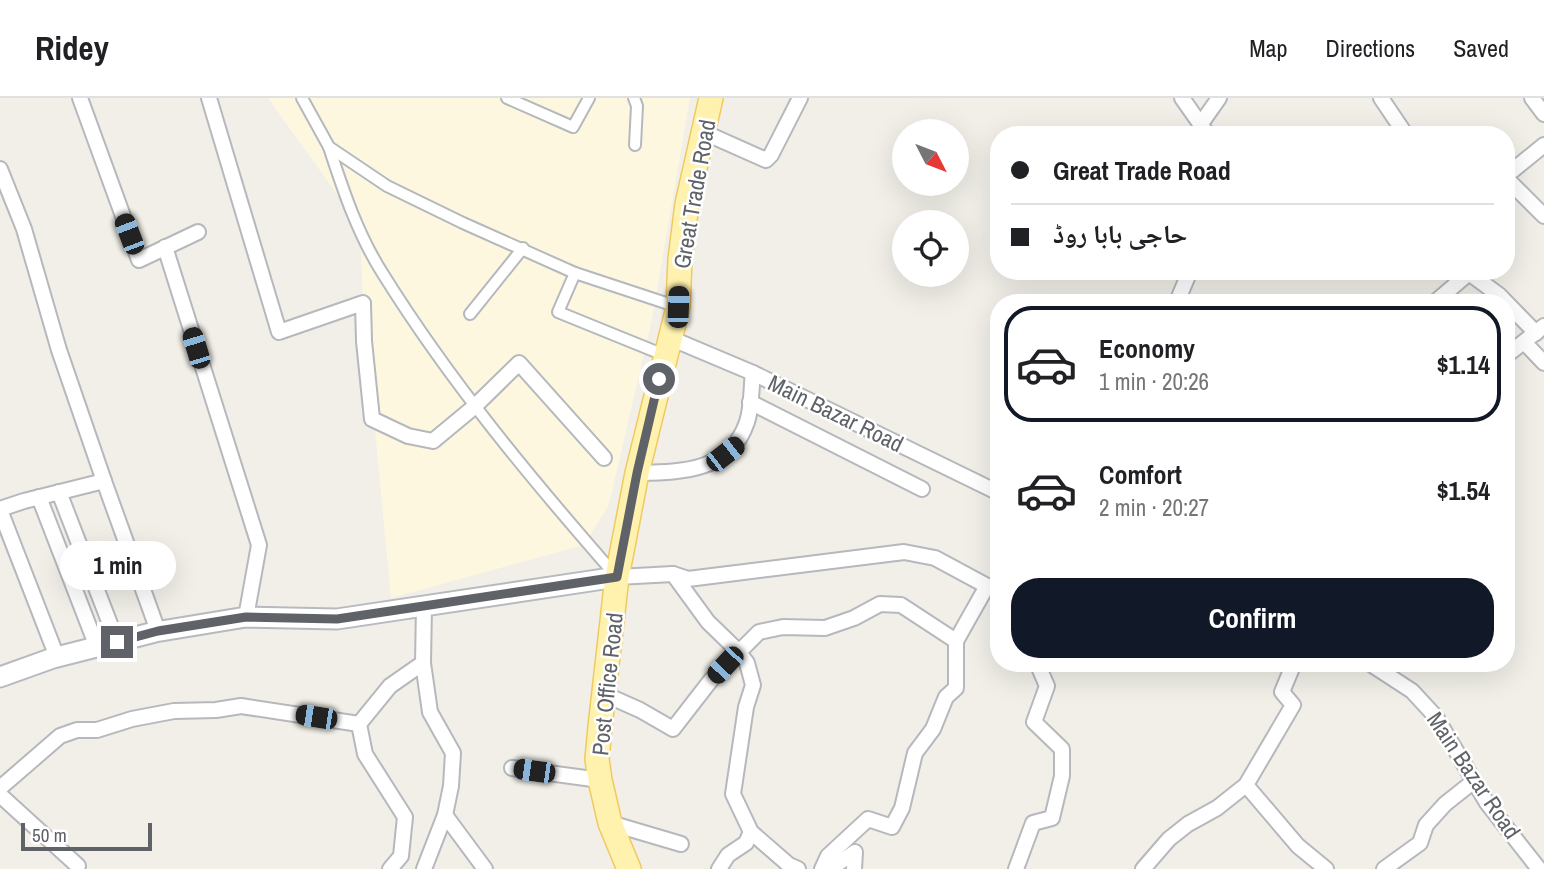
<!DOCTYPE html>
<meta charset="utf-8">
<style>
:root{--surface:#fff;--page:#f2f2f2;--text:#202124;--muted:#757577;--line:#e0e0e0;--accent:#111827}
body{margin:0;font-family:"Archivo Narrow","Noto Naskh Arabic",sans-serif;background:var(--page);color:var(--text);height:100vh;display:flex;flex-direction:column;font-size:26px;white-space:nowrap}
*{box-sizing:border-box;margin:0}
p{font-size:23px;color:var(--muted)}
.icon{flex:none;width:38px;height:38px;fill:none;stroke:currentColor;stroke-width:2;stroke-linecap:round;stroke-linejoin:round}
.map{position:relative;flex:1;overflow:hidden}
.panel{position:absolute;left:990px;top:196px;width:525px;height:378px;display:flex;flex-direction:column;background:var(--surface);border-radius:28px;box-shadow:0 7px 28px #0002}
.panel>*{flex:none}
.top-card{position:absolute;left:990px;top:28px;width:525px;height:154px;border-radius:28px;box-shadow:0 7px 28px #0002;display:grid;align-content:center;height:154px;padding:0 21px;background:var(--surface)}
.needle{width:46px;rotate:132deg}
.tools{position:absolute;left:892px;top:21px;display:grid;gap:14px}
.tools a{display:grid;place-items:center;width:77px;height:77px;border-radius:50%;background:var(--surface);box-shadow:0 7px 28px #0002;font-size:35px}
.scale{position:absolute;left:21px;bottom:18px;width:131px;box-sizing:border-box;padding-left:7px;border:4px solid #5f6368;border-top:0;font-size:19px;line-height:24px;white-space:nowrap;color:#5f6368;-webkit-text-stroke:5px #fff;paint-order:stroke}
.end{position:absolute;width:32px;height:32px;margin:-16px;border:9px solid #5f6368;background:#fff;box-shadow:0 0 0 4px #fff}
.from{border-radius:50%}
.bubble{position:absolute;height:49px;border-radius:24px;background:var(--surface);box-shadow:0 7px 28px #0002;font-size:23px;font-weight:700;line-height:49px;text-align:center}
.car{position:absolute;width:21px;height:42px;margin:-21px -10px;border-radius:9px;box-shadow:0 0 5px 2px #0007;background:linear-gradient(#222 24%,#8ab4d8 0 40%,#222 0 76%,#8ab4d8 0 86%,#222 0)}
.top-card b{display:flex;align-items:center;gap:24px;height:66px;font-size:26px}
.top-card b+b{border-top:2px solid var(--line)}
.top-card i{width:18px;height:18px;background:var(--text)}
ul{padding:12px 0 0;list-style:none}
li{display:flex;align-items:center;gap:21px;height:116px;margin:0 14px 10px;padding:0 7px;border:4px solid transparent;border-radius:28px}
li div{flex:1}
li b{display:block;font-size:26px}
li em{font-style:normal;font-weight:700}
li.current{border-color:var(--accent)}
li>.icon{width:63px;height:63px;stroke-width:1.5}
.cta{display:flex;gap:14px;margin-top:auto;padding:14px 21px}
.cta a{flex:1;height:80px;border-radius:28px;background:var(--accent);color:#fff;font-size:28px;font-weight:700;line-height:80px;text-align:center}
header{display:flex;align-items:center;gap:42px;box-sizing:border-box;height:98px;padding:0 35px;background:var(--surface);border-bottom:2px solid var(--line)}
header strong{font-size:33px}
nav{display:flex;gap:38px;margin-inline-start:auto;font-size:24px}
.map>svg:first-child{display:block}
</style>
<header>
<strong>Ridey</strong>
<nav><a>Map</a><a>Directions</a><a>Saved</a></nav>
</header>
<div class="map">
<svg width="1544" height="771" viewBox="0 0 1544 771">
<rect width="100%" height="100%" fill="#f1efe8"/>
<!-- commercial -->
<path fill="#fef7e0" d="M268 0H690L652 221 609 406 584 447 391 500 363 205 360 128Z"/>
<g fill="none" stroke-linecap="round" stroke-linejoin="round">
<!-- pedestrian casing -->
<g stroke="#b5b8bc" stroke-width="14">
<g id="pedestrian">
<path d="M302 0 329 49 387 88 463 125 575 175 678 209"/>
<path d="M507 0 573 29 589 0"/>
<path d="M634 0 637 8 635 47"/>
<path d="M329 49C343 92 358 137 383 176 451 285 533 383 617 479"/>
<path d="M575 175 558 214 664 257"/>
<path d="M470 216 523 150"/>
</g>
</g>
<!-- minor casing -->
<g stroke="#b5b8bc" stroke-width="18">
<g id="minor">
<path d="M80 0 139 162 198 134"/>
<path d="M209 0 279 234 363 205 364 243 372 321 408 338 433 343 474 309 519 265 604 360"/>
<path d="M1182 0 1208 37"/>
<path d="M1381 0 1406 37"/>
<path d="M1532 0 1544 16"/>
<path d="M1200 27 1219 0"/>
<path d="M703 34 766 62 771 57 800 0"/>
<path d="M0 71 24 131 59 252 104 383 24 403 0 411"/>
<path d="M1507 77 1544 47"/>
<path d="M1507 81 1544 118"/>
<path d="M165 149 259 447 246 519"/>
<path d="M1179 199 1190 173"/>
<path d="M1434 205 1469 175 1499 197 1536 235"/>
<path d="M670 240 753 275 999 395"/>
<path d="M1525 245 1544 265"/>
<path d="M1507 257 1544 228"/>
<path d="M750 304 922 391"/>
<path d="M637 375C682 374 730 374 747 324 752 309 751 290 753 275"/>
<path d="M104 383 158 533"/>
<path d="M59 394 117 544"/>
<path d="M39 399 97 549"/>
<path d="M0 412 57 559"/>
<path d="M673 476 708 524 738 553 747 565 753 587 746 609 733 696 751 734 789 767 798 771"/>
<path d="M617 479 673 476 688 481 904 454 935 460 987 488 999 492"/>
<path d="M423 565 430 614 453 655 451 688 445 717 424 771"/>
<path d="M1369 565 1412 593 1436 619 1487 705 1539 771"/>
<path d="M604 596 640 612 673 631 711 582 759 534 783 529 825 530 854 520 880 506 901 507 956 543"/>
<path d="M512 670 600 682"/>
<path d="M1246 687 1298 748 1326 771"/>
<path d="M0 690 60 638 77 632H97L132 621 174 613 216 612 241 608 359 626"/>
<path d="M0 697 78 768"/>
<path d="M445 717 485 771"/>
<path d="M610 725 681 746"/>
<path d="M390 771 401 758 405 719 365 656 359 626 390 588 423 565 424 508"/>
<path d="M719 771 728 757 746 745 751 734"/>
<path d="M822 771 828 758 868 721 892 729 902 710 915 655 933 631 946 599 956 590V543L987 488"/>
<path d="M830 771 855 754 854 771"/>
<path d="M1016 771 1033 725 1052 720 1062 678V651L1034 624 1047 588 1037 565"/>
<path d="M1143 771 1169 741 1188 726 1217 710 1246 687 1293 607 1282 594 1294 565"/>
<path d="M1384 771 1420 745 1426 727 1445 706 1474 683"/>
</g>
</g>
<!-- secondary casing -->
<g stroke="#b6babf" stroke-width="23">
<path id="secondary" d="M0 579 53 560 155 534 246 519 337 521 617 479"/>
</g>
<!-- primary casing -->
<g stroke="#f2c960" stroke-width="26">
<path id="primary" d="M629 771 610 725 600 682 597 661 600 629 617 479 637 375 678 209 680 161 687 106 711 0"/>
</g>
<!-- pedestrian -->
<use href="#pedestrian" stroke="#fff" stroke-width="10"/>
<!-- minor -->
<use href="#minor" stroke="#fff" stroke-width="14"/>
<!-- secondary -->
<use href="#secondary" stroke="#fff" stroke-width="19"/>
<!-- primary -->
<use href="#primary" stroke="#fff2af" stroke-width="23"/>
</g>
<g fill="none" stroke-linecap="round" stroke-linejoin="round">
<!-- route -->
<path stroke="#5f6368" stroke-width="9" d="M117 544 158 533 246 519 337 521 617 479 637 375 659 281"/>
</g>
<g text-anchor="middle" dominant-baseline="central" stroke-width="5" stroke-linejoin="round" paint-order="stroke">
<!-- street labels -->
<g font-size="23" fill="#5f6368" stroke="#fff">
<text transform="translate(694 96) rotate(-80)">Great Trade Road</text>
<text transform="translate(836 315) rotate(26)">Main Bazar Road</text>
<text transform="translate(607 586) rotate(-84)">Post Office Road</text>
<text transform="translate(1474 677) rotate(56)">Main Bazar Road</text>
</g>
</g>
</svg>
<div class="tools">
<a><svg class="needle" viewBox="-14 -14 28 28"><path d="M0-13l5 13h-10z" fill="#e53935"/><path d="M0 13l5-13h-10z" fill="#757577"/></svg></a>
<a><svg class="icon" aria-label="locate" viewBox="0 0 24 24"><circle cx="12" cy="12" r="6"/><path d="M12 2v4M12 18v4M2 12h4M18 12h4"/></svg></a>
</div>
<div class="scale">50 m</div>
<i class="end from" style="left:659px;top:281px"></i>
<i class="end" style="left:117px;top:544px"></i>
<div class="bubble" style="left:60px;top:443px;width:116px">1 min</div>
<i class="car" style="left:129px;top:136px;rotate:339deg"></i>
<i class="car" style="left:678px;top:209px;rotate:2deg"></i>
<i class="car" style="left:196px;top:250px;rotate:343deg"></i>
<i class="car" style="left:725px;top:356px;rotate:52deg"></i>
<i class="car" style="left:725px;top:567px;rotate:223deg"></i>
<i class="car" style="left:316px;top:619px;rotate:279deg"></i>
<i class="car" style="left:534px;top:673px;rotate:278deg"></i>
<div class="top-card">
<b><i class="from"></i>Great Trade Road</b>
<b><i></i>حاجی بابا روڈ</b>
</div>
<section class="panel">
<ul>
<li class="current"><svg class="icon" aria-label="car" viewBox="0 0 24 24"><path d="M5 17H2v-5l4-1 3-4h7l3 4 3 1v5h-3M9 17h6M6 11h13"/><circle cx="7" cy="17" r="2"/><circle cx="17" cy="17" r="2"/></svg><div><b>Economy</b><p>1 min · 20:26</p></div><em>$1.14</em></li>
<li><svg class="icon" aria-label="car" viewBox="0 0 24 24"><path d="M5 17H2v-5l4-1 3-4h7l3 4 3 1v5h-3M9 17h6M6 11h13"/><circle cx="7" cy="17" r="2"/><circle cx="17" cy="17" r="2"/></svg><div><b>Comfort</b><p>2 min · 20:27</p></div><em>$1.54</em></li>
</ul>
<div class="cta"><a>Confirm</a></div>
</section>
</div>
